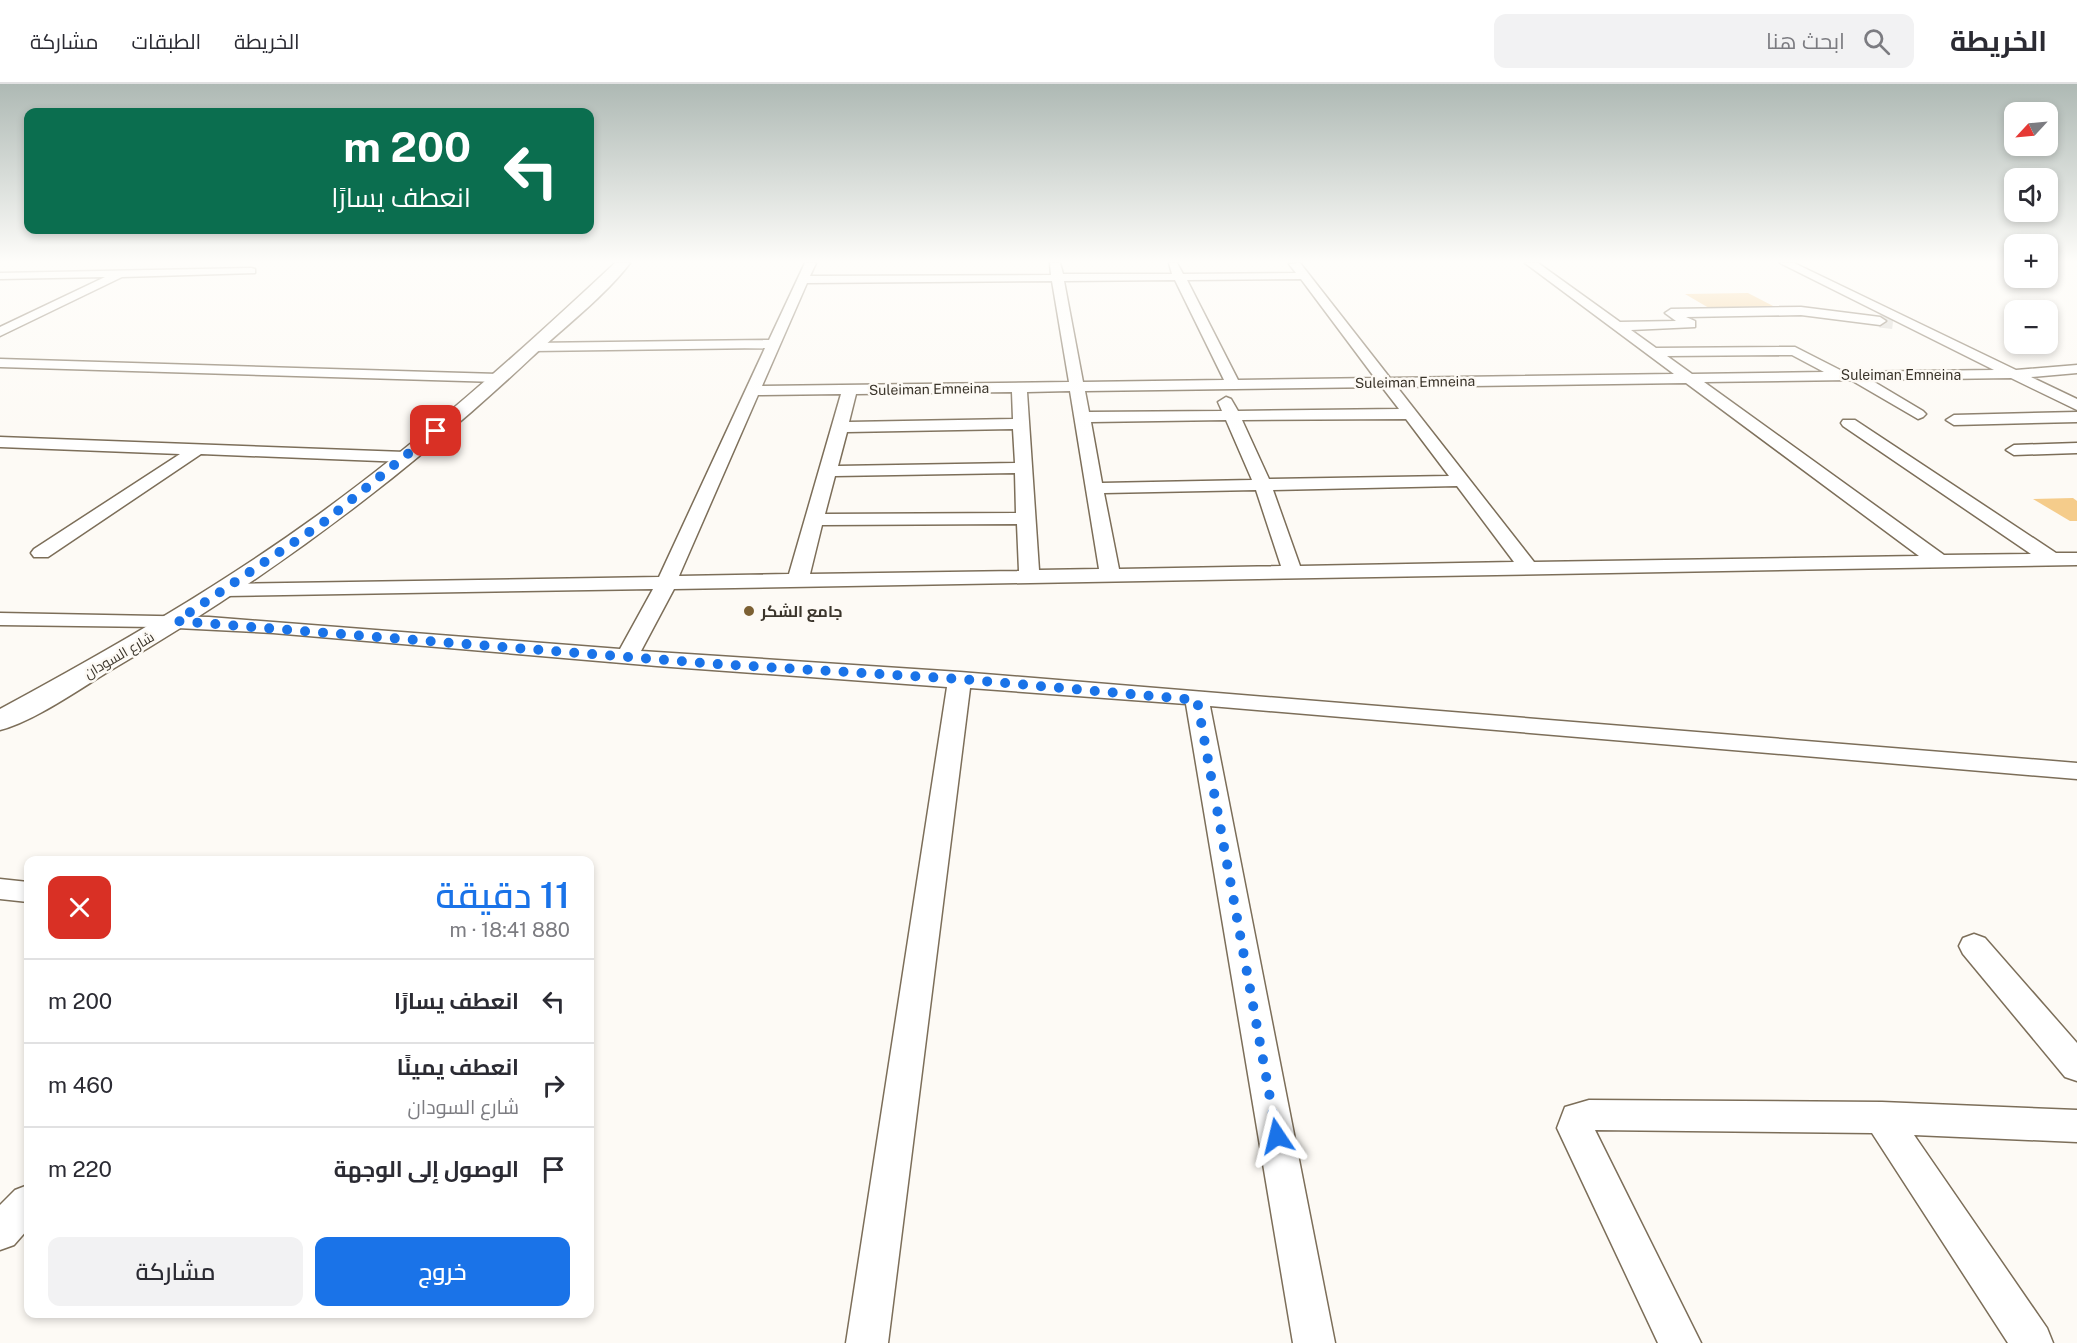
<!DOCTYPE html>
<html lang="ar">
<meta charset="utf-8">
<style>
:root{--surface:#fff;--page:#f2f2f3;--text:#2b2b33;--muted:#7c7c81;--line:#e1e1e2;--accent:#1a73e8}
body{margin:0;font-family:"Public Sans",Cairo,sans-serif;background:var(--page);color:var(--text);direction:rtl;height:100vh;display:flex;flex-direction:column;font-size:22px;white-space:nowrap}
*{box-sizing:border-box;margin:0}
p{font-size:20px;color:var(--muted)}
.icon{flex:none;width:33px;height:33px;fill:none;stroke:currentColor;stroke-width:2;stroke-linecap:round;stroke-linejoin:round}
.map{position:relative;flex:1;overflow:hidden;direction:ltr}
.sheet{position:absolute;left:24px;top:772px;width:570px;height:462px;display:flex;flex-direction:column;background:var(--surface);border-radius:12px;box-shadow:0 3px 9px #0003;direction:rtl}
.sheet>*{flex:none}
.top-card{position:absolute;left:24px;top:24px;width:570px;height:126px;border-radius:12px;box-shadow:0 3px 9px #0003;direction:rtl;background:#0b6e4f;color:#fff;overflow:hidden}
.needle{width:39px;rotate:244deg}
.fabs{position:absolute;left:2004px;top:18px;display:grid;gap:12px}
.fabs a{display:grid;place-items:center;width:54px;height:54px;border-radius:12px;background:var(--surface);box-shadow:0 3px 9px #0003;font-size:30px}
.pin{position:absolute;display:grid;place-items:center;width:51px;height:51px;color:#fff;margin:-26px;border-radius:12px;box-shadow:0 3px 9px #0006}
.me{position:absolute;width:66px;margin:-33px;rotate:350deg;stroke-linejoin:round;filter:drop-shadow(0 0 4px #0008)}
.turn{display:flex;align-items:center;gap:21px;height:126px;padding:0 24px;font-size:27px}
.turn .icon{width:78px;height:78px;stroke-width:2.5}
.turn b{display:block;font-size:42px;line-height:51px}
.round{display:grid;place-items:center;flex:none;width:63px;height:63px;border-radius:12px;background:var(--page)}
.headline{display:flex;align-items:center;justify-content:space-between;height:102px;padding:0 24px}
h1{font-size:36px;font-weight:600;line-height:45px;color:var(--accent)}
.action{display:flex;gap:12px;margin-top:auto;padding:12px 24px}
.action a{flex:1;height:69px;border-radius:12px;background:var(--accent);color:#fff;font-size:24px;font-weight:600;line-height:69px;text-align:center}
.action a+a{background:var(--page);color:var(--text)}
ul{padding:0;list-style:none}
li{display:flex;align-items:center;gap:18px;height:84px;padding:0 24px;border-top:2px solid var(--line)}
li div{flex:1}
li b{display:block;font-size:22px}
li em{font-style:normal}
header{display:flex;align-items:center;gap:36px;box-sizing:border-box;height:84px;padding:0 30px;background:var(--surface);border-bottom:2px solid var(--line)}
header strong{font-size:28px}
nav{display:flex;gap:33px;margin-inline-start:auto;font-size:21px}
.search{width:420px;height:54px;background:var(--page);display:flex;align-items:center;gap:15px;box-sizing:border-box;padding:0 21px;border-radius:12px;color:var(--muted);font-size:22px}
.map>svg:first-child{display:block}
.green{fill:#f5cc8b}
.lines{fill:none;stroke-linecap:round;stroke-linejoin:round}
.minor-tunnel{stroke:#d6d3cd;stroke-width:13;stroke-dasharray:13 6;stroke-linecap:butt}
.minor-casing{stroke:#7c6e59;stroke-width:3}
.major-casing{stroke:#7c6e59;stroke-width:3}
.minor{fill:#fff;fill-rule:evenodd}
.major{fill:#fff;fill-rule:evenodd}
.route{stroke:#1a73e8;stroke-width:10;stroke-dasharray:0 18}
.poi-dot{fill:#7c6033;stroke:#fdfaf5;stroke-width:2}
.labels{text-anchor:middle;dominant-baseline:central;stroke-width:5;stroke-linejoin:round;paint-order:stroke}
.far-street-label{font-size:14px;fill:#3b352b;stroke:#fdfaf5}
.poi-label{font-size:16px;font-weight:bold;fill:#3b352b;stroke:#fdfaf5;text-anchor:start}
</style>
<header>
<strong>الخريطة</strong>
<div class="search"><svg class="icon" aria-label="search" viewBox="0 0 24 24"><circle cx="10" cy="10" r="6"/><path d="M15 15l6 6"/></svg>ابحث هنا</div>
<nav><a>الخريطة</a><a>الطبقات</a><a>مشاركة</a></nav>
</header>
<div class="map">
<svg width="2077" height="1259" viewBox="0 0 2077 1259">
<rect width="100%" height="100%" fill="#fdfaf5"/>
<g class="green">
<path d="M1748,209L1777,224H1709L1685,210Z"/>
<path d="M2073,414L2077,417V437H2070L2033,415Z"/>
</g>
<g class="lines">
<path class="minor-tunnel" d="M1880,237L1897,239"/>
<g class="minor-casing">
<g id="minor">
<path d="M805,179H816L810,192L1051,191L1050,179H1060L1063,190H1172L1169,179H1177L1183,190L1296,189L1289,180L1300,179L1390,294L1674,290L1525,179H1538L1620,238L1676,237L1665,229L1671,225L1801,223L1880,233L1886,237L1880,241L1801,231L1686,233L1695,237V243L1631,246L1656,264L1795,263L1844,288L1994,286L1780,179H1794L2016,286L2077,281V289L2031,293L2077,315V326L2011,294L1871,296L1923,327L1926,330L1923,333L1918,335L1851,296L1704,298L1944,471L2031,470L1843,342L1841,339L1843,336H1855L2056,469H2077V481L674,505L641,567L960,588L2077,679V695L1210,622L1335,1259H1293L1186,620L970,604L888,1259H846L947,603L657,582L273,549L157,543L0,541V529L209,533L620,565L653,505L225,512L218,510L215,506L218,502L225,500L659,493L765,264L532,267L525,263L532,259L769,256ZM1301,195L1375,294L1238,296L1187,196ZM1175,196L1224,296L1083,298L1064,197ZM1052,197L1069,298L762,302L807,199ZM1792,271L1824,288L1692,290L1667,272ZM1686,299L1919,472L1534,478L1397,303ZM1382,303L1399,325L1238,327L1231,315L1226,313L1218,318L1222,327L1089,328L1085,307ZM1070,307L1099,485L1039,486L1027,308ZM1012,308L1013,335L849,338L856,310ZM841,310L789,490L679,492L758,311ZM1406,335L1449,392L1269,395L1242,336ZM1226,336L1252,396L1102,399L1091,338ZM1013,345L1015,379L838,382L847,348ZM1015,389L1016,429L825,430L835,392ZM1457,402L1514,478L1300,482L1273,406ZM1256,406L1281,482L1119,485L1104,409ZM1017,440L1019,487L810,490L822,441Z"/>
<path d="M251,184L255,185V189L122,193L0,252V243L105,193L0,195V189Z"/>
<path d="M0,275L498,290L505,294L498,298L0,283Z"/>
<path d="M2077,328V338L1954,341L1946,336L1954,331Z"/>
<path d="M0,353L405,368L413,373L405,378L201,370L48,473H34L31,469L34,465L180,370L0,363Z"/>
<path d="M2077,359V369L2014,371L2006,366L2014,361Z"/>
<path d="M0,795L28,798V818L0,815Z"/>
<path d="M1974,850L1985,854L2077,959V997L2065,993L1963,870L1959,862L1963,854Z"/>
<path d="M1589,1016L1882,1018L2077,1026V1058L1914,1051L2047,1244L2053,1259H2008L1872,1049L1595,1046L1701,1259H1658L1557,1044L1565,1023Z"/>
<path d="M28,1101V1145L14,1161L0,1166V1121L15,1106Z"/>
</g>
</g>
<g class="major-casing">
<path id="major" d="M615,179H630C607,210 561,246 532,273C403,394 264,497 111,586C81,604 33,638 0,646V625C109,566 217,504 318,431C423,355 520,268 615,179Z"/>
</g>
<use href="#minor" class="minor"/>
<use href="#major" class="major"/>
</g>
<linearGradient id="sky" x2="0" y2="1"><stop stop-color="#aeb9b4"/><stop offset="0.5" stop-color="#fefdfa"/><stop offset="1" stop-color="#fefdfa" stop-opacity="0"/></linearGradient>
<rect width="2077" height="355" fill="url(#sky)"/>
<g class="lines">
<path class="route" d="M436,347L324,438L177,537L716,580L960,595L1197,616L1277,1052"/>
</g>
<circle class="poi-dot" cx="749" cy="527" r="6"/>
<g class="labels">
<g class="far-street-label">
<text x="1901" y="291">Suleiman Emneina</text>
<text transform="translate(1415 298) rotate(-1)">Suleiman Emneina</text>
<text transform="translate(929 305) rotate(-1)">Suleiman Emneina</text>
<text transform="translate(119 571) rotate(-30)">شارع السودان</text>
</g>
<g class="poi-label">
<text x="761" y="527">جامع الشكر</text>
</g>
</g>
</svg>
<div class="fabs">
<a><svg class="needle" viewBox="-14 -14 28 28"><path d="M0-13l5 13h-10z" fill="#e53935"/><path d="M0 13l5-13h-10z" fill="#7c7c81"/></svg></a>
<a><svg class="icon" aria-label="sound" viewBox="0 0 24 24"><path d="M4 9h4l5-4v14l-5-4H4zM17 9q2 3 0 6"/></svg></a>
<a>+</a>
<a>−</a>
</div>
<div class="pin" style="left:436px;top:347px;background:#d93025"><svg class="icon" aria-label="arrive" viewBox="0 0 24 24"><path d="M6 21V4h12l-3 4 3 4H6"/></svg></div>
<svg class="me" style="left:1277px;top:1052px" viewBox="-20 -20 40 40"><path d="M0-17L14 15 0 8-14 15z" fill="#1a73e8" stroke="#fff" stroke-width="4"/></svg>
<div class="top-card">
<div class="turn"><svg class="icon" aria-label="left" viewBox="0 0 24 24"><path d="M17 20v-9H6M10 6l-5 5 5 5"/></svg><div><b>200 m</b>انعطف يسارًا</div></div>
</div>
<section class="sheet">
<div class="headline"><div><h1>11 دقيقة</h1><p>880 m · 18:41</p></div><a class="round" style="background:#d93025;color:#fff"><svg class="icon" aria-label="close" viewBox="0 0 24 24"><path d="M6 6l12 12M18 6L6 18"/></svg></a></div>
<ul>
<li><svg class="icon" aria-label="left" viewBox="0 0 24 24"><path d="M17 20v-9H6M10 6l-5 5 5 5"/></svg><div><b>انعطف يسارًا</b></div><em>200 m</em></li>
<li><svg class="icon" aria-label="right" viewBox="0 0 24 24"><path d="M7 20v-9h11M14 6l5 5-5 5"/></svg><div><b>انعطف يمينًا</b><p>شارع السودان</p></div><em>460 m</em></li>
<li><svg class="icon" aria-label="arrive" viewBox="0 0 24 24"><path d="M6 21V4h12l-3 4 3 4H6"/></svg><div><b>الوصول إلى الوجهة</b></div><em>220 m</em></li>
</ul>
<div class="action"><a>خروج</a><a>مشاركة</a></div>
</section>
</div>
